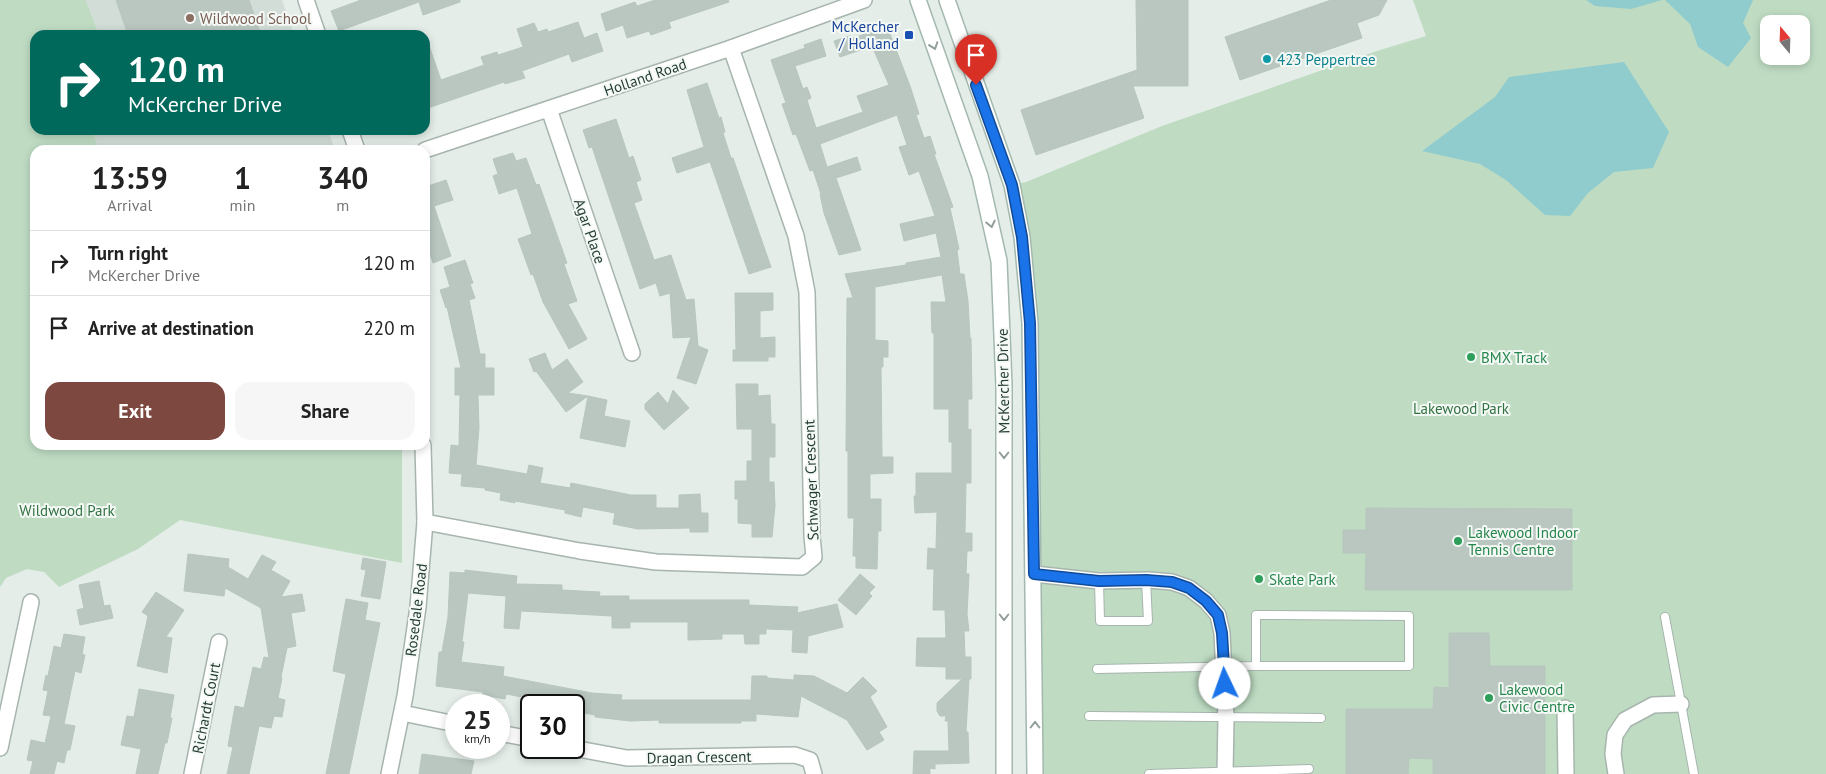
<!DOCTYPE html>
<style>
:root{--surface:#fff;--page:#f6f6f6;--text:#222;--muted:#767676;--line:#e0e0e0;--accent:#7c4840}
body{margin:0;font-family:"PT Sans",sans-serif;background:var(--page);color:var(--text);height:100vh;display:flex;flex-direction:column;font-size:19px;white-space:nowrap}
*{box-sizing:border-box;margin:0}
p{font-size:16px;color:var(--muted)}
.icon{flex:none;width:28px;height:28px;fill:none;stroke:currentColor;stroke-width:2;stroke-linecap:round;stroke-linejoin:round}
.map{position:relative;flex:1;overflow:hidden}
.panel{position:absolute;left:30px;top:145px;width:400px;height:305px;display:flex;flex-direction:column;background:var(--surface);border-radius:15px;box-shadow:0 2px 8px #0003}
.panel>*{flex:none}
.guide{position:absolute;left:30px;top:30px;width:400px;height:105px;border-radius:15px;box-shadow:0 2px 8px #0003;background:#00695c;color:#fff;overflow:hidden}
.needle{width:32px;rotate:341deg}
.controls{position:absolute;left:1760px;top:15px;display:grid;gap:10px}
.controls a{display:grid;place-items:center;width:50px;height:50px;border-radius:10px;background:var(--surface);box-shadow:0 2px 8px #0003;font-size:25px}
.speed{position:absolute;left:445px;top:694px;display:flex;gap:10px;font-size:25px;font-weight:700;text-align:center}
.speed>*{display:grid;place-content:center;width:65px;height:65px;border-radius:50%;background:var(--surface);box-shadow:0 2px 8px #0003;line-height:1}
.speed small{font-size:12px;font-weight:400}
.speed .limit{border:2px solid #111;border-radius:8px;background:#fff;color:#111}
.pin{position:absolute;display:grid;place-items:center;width:42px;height:42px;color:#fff;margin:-51px -21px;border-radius:50% 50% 50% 0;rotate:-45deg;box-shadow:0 0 5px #0007}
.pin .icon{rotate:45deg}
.me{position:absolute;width:55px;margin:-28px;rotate:357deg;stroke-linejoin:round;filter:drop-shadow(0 0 4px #0008)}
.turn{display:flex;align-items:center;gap:18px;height:105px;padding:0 15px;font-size:22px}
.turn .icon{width:65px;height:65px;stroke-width:2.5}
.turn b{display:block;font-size:35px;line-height:42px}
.eta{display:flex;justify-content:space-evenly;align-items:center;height:85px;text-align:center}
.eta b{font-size:30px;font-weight:700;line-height:35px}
.button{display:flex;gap:10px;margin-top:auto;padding:10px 15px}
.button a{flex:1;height:58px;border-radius:15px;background:var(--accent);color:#fff;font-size:20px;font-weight:700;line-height:58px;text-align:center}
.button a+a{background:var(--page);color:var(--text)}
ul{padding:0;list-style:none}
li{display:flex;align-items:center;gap:15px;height:65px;padding:0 15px;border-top:1px solid var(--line)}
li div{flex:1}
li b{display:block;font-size:19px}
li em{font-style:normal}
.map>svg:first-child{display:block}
.built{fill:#d2ddd7}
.green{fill:#bfdcc3;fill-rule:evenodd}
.water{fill:#90ccce}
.building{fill:#bac7c1;stroke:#b7c6be}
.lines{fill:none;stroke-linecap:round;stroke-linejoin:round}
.lane-casing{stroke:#a7b5ae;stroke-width:10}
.street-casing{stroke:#a7b5ae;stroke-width:18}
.secondary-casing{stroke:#a3b8ae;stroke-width:18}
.lane{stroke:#fff;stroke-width:8}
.street{stroke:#fff;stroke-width:15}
.secondary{stroke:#fff;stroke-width:15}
.oneway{stroke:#929e9a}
.route-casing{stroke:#114b97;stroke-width:12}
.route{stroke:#1a73e8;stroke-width:9}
.education-dot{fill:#8d6e63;stroke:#f5f9f6;stroke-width:2}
.transit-dot{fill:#1a4fb4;stroke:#f5f9f6;stroke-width:2}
.culture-dot{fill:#0f9aa8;stroke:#f5f9f6;stroke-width:2}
.leisure-dot{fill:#2e9e5b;stroke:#f5f9f6;stroke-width:2}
.labels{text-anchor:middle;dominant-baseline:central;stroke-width:4;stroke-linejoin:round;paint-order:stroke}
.education-label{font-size:15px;fill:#785e54;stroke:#f5f9f6;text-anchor:start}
.transit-label{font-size:15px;fill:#164399;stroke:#f5f9f6;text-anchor:end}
.culture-label{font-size:15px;fill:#0d838f;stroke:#f5f9f6;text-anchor:start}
.street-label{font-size:15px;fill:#253e34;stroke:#f5f9f6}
.leisure-label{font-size:15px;fill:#27864d;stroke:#f5f9f6;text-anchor:start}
.park-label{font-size:15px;fill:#317242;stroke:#f5f9f6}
</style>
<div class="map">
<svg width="1826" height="774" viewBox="0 0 1826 774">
<rect width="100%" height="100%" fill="#e4ede8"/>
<g class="built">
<path d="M86,0H282L294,35H99Z"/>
<path d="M99,130H328L335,150H99L92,132Z"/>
</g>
<g class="green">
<path d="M0,0H86L99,35H35V130H99L93,133L99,150H35V445H402V563L180,520L138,549L59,587L44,572L27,569L6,578L0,587Z"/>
<path d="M1413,0H1826V774H1034L1030,323L1012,185L1026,182L1162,126L1377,51L1426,36ZM1769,24H1801V56H1769Z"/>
</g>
<g class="water">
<path d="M1586,0H1662L1631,9L1595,6Z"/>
<path d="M1665,0H1753L1743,23L1751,38L1728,67L1698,47L1690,24Z"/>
<path d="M1624,62L1669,132L1653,168L1614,172L1588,193L1570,216L1545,215L1506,180L1480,164L1422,151L1495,97L1509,77Z"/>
</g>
<g class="building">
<path d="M116,0H249L261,35H128Z"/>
<path d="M361,0H460V2L423,15L419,2L339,31L331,11Z"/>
<path d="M655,0H728L729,2L669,22L671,28L651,35L649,31L627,38L623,25L606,31L601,14L635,2L637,6Z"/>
<path d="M1136,0H1188V86H1133L1144,118L1036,155L1021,110L1137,70Z"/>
<path d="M1331,0H1387L1379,15L1357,23L1362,38L1240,80L1225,37Z"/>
<path d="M578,22L584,38L597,33L603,51L572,62L569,54L522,71L525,78L505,84L504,82L425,109V40H427L441,80L484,65L481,57L497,52L498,55L523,47L517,29L534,23L538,32L547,29L548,32Z"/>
<path d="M887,26L910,86L919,114L916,115L924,138L930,136L936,154H934L953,207L950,208L959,249L957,250L960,274H964L968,301L970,338H971L972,399H968V430L971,429V483H966L965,533H972V551H967L966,574H969L967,614L969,631H964L965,657H971V679H969L966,732H968L969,763L935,764V769L930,768V774H913L914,751H949L948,721H945L946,716H940L937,711V703L962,679H946V667L916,666L917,638H946L945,610H933L934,569H927L928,548L936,549L937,512L915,513L914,496H916V473H952V442H949V409H934V333H932L931,302H946L942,275L875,287V340L888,341V357H883V367H881L882,457H893V473L870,474V499H881V531H878L877,569L856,568V556H853L854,518H848V451H846L847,298H853L845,274L906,265V263L941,257L936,233L904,241L900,224L935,216L919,171L909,175L899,147L907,145L897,115L820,144L827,167L857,157L861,170L836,178L861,250L839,255L824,213L820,194H821L813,170L810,171L796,134L793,135L782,104L786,103L771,60L805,48L804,45L821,39L826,56L795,66L803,89L807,87L811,98L807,100L816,128L863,112L857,96L889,85L872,46L840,57L834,41L850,36L851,39Z"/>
<path d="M707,83L719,118L721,117L725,132L723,133L731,158H733L771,267L749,274L710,162L677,173L672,158L704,147L687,90Z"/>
<path d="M616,119L629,158L633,156L641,180L636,182L642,200L634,203L654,260L671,255L686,300L694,299L698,346L708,350L696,384L677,378L691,337L673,338L670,293L660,296L656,283L640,289L592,147L589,148L583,130Z"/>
<path d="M513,153L516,161L526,158L536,185L539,184L567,263L564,264L577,301L568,304L587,339L569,349L543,302L533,274L531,275L518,239L532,234L517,188L499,194L493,176L498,174L493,159Z"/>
<path d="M446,180L453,200L434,206L451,256L433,263L425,239V185L428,186Z"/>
<path d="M465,260L473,283L470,284L475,298L469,300L480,354H485V368H494V395H478L479,428L476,465L527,474L529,465L543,468L540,483L570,488L571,483L631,495H656V508H679V495L700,494L701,513H708V532H690V528L638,529L613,524L615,513L583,507L581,517L565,513V510L515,501V503L500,500L501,493L485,490V488L461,486L462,474L449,473L451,445L459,446L460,395H455V368H461L447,307L446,308L440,290L450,287L444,267Z"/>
<path d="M735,293H773V310L760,311V338L775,337V357H768V361H733V350H736Z"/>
<path d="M545,353L552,370L567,359L583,382L568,393L588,396L566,412L536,371L534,372L529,359Z"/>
<path d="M736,384H758V396L770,395L771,424H775V457H769V482H774L775,506L772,537H752V524L738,523V499H735V481H747V461H752V429H737Z"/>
<path d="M673,390L689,408L664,430L645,409V404L658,392L668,404Z"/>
<path d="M588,396L607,400L604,416L630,421L625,447L580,438Z"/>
<path d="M1366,508L1572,509V590H1365L1366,553H1343V530H1366Z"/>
<path d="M188,554L229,559L228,567L248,579L262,555L276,562L271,570L290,581L281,597L302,594L305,611L291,613L296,646L287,648L281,677L282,678L278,698L285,700L282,717L274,716L271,728L259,726L249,774H227L233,747L228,746L235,706L244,708L253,667L261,669L264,657L269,658L261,608L225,588L224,596L184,591Z"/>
<path d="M363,558L386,562L380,599L361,596L366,570L361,569Z"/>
<path d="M465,570L517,576L516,584L562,585V590L600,592L599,596H629V600H749V605L798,607L797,613L837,604L843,627L808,636L807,653L792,652L793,630L766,629V634H759V644H745L744,634H722V639L688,640V622H630V628H612V616L521,611L519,629L504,628L506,596L468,593L462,642H464L461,662L504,667L503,676L592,693L622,695L621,700H751L752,676H767V678L794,680V675L814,676L847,693L863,677L877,691L870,697L887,727L879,732L884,740L867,750L847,720L801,696L798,717L756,714V721H741V723H659V720L630,721L595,717V715L574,711V705H556L543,703V705H532L533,699L506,694L505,699L483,695V692L436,686L439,652H442L448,617L450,572L465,573Z"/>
<path d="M860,574L875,587L869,593L872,596L856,615L838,600Z"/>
<path d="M99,581L104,606L110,605L113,618L80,625L77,610L84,608L79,585Z"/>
<path d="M156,592L184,610L166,637L172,638L167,673L137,666L148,616L142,612Z"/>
<path d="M346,599L368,603L365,620L380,623L349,774H326L346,674L333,671Z"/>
<path d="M1449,633H1489L1490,666H1545V774H1433V759L1409,758L1408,774H1346V709H1433L1434,687L1449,688Z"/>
<path d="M64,634L85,637L82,654L85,655L81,673L75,671L64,724L75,726L70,750H67L64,763L57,761L54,774H30L33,761L27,760L31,740L45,743L51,716L43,715L48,691L43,690L46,675L48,676L54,646L61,648Z"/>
<path d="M139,689L174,695L170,718H172L167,743H165L158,774H136L141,749L121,745L127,716L134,717Z"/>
<path d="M422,754L474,761L471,774H419Z"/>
</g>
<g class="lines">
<g class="lane-casing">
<g id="lane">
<path d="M1099,581L1100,621H1148L1146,580"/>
<path d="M1665,617L1694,774"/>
<path d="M1097,669L1256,666H1409V616L1256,615V666"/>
<path d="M1089,716L1321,718"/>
<path d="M1149,774L1309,769"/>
</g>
</g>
<g class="street-casing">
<g id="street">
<path d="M306,0L318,35"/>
<path d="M549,109L632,353"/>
<path d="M350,130L357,150"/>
<path d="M425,150L731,48L864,0"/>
<path d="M425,522L580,551L656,562L802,567L814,557L812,536L807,292L796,236L731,48"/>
<path d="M1034,574L1099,581L1149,580L1172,582L1189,588L1206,601L1218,615L1222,633L1226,718L1225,774"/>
<path d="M1565,708L1566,774"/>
<path d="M402,713L456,724"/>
<path d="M499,733L531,739"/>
<path d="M0,748L31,602"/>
<path d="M573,748L627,758L795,755L810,760L814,774"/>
<path d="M192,774L219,642"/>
<path d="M389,774L405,696L418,607L425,522L423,445"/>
<path d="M1616,774L1613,754L1615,735L1625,720L1653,705L1681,704"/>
</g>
</g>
<g class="secondary-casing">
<g id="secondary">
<path d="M918,0L980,176L999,261L1004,386V774"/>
<path d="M947,0L1012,185L1022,237L1030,323L1035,774"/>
</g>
</g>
<use href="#lane" class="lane"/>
<use href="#street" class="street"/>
<use href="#secondary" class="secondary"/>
</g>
<defs><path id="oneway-chevron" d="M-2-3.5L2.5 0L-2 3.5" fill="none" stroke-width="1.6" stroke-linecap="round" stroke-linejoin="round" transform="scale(1.25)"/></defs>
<g class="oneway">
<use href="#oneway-chevron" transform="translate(934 46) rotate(71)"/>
<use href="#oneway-chevron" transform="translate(991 224) rotate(77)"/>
<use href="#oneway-chevron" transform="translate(1004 455) rotate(90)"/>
<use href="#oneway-chevron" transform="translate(1004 617) rotate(90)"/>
<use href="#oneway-chevron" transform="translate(1035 725) rotate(-90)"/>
</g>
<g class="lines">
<g class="route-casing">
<path id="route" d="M976,85L1012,185L1022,237L1030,323L1034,574L1099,581L1146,580L1172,582L1189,588L1206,601L1218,615L1222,633L1225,684"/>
</g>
<use href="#route" class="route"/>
</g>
<circle class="education-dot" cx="190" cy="18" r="5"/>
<rect class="transit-dot" x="904" y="30" width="10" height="10" rx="2.5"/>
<circle class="culture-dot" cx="1267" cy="59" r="5"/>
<g class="leisure-dot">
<circle cx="1471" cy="357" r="5"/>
<circle cx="1458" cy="541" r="5"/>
<circle cx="1259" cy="579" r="5"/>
<circle cx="1489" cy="698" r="5"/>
</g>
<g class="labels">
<g class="education-label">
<text x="200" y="18">Wildwood School</text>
</g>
<g class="transit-label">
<text x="899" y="26">McKercher<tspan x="899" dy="17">/ Holland</tspan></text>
</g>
<g class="culture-label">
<text x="1277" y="59">423 Peppertree</text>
</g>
<g class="street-label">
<text transform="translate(645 77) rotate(-19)">Holland Road</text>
<text transform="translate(590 231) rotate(71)">Agar Place</text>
<text transform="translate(1003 381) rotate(-91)">McKercher Drive</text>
<text transform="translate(811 480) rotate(-92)">Schwager Crescent</text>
<text transform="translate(416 610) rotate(-83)">Rosedale Road</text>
<text transform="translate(206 708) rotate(-79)">Richardt Court</text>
<text transform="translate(699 757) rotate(-1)">Dragan Crescent</text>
</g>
<g class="leisure-label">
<text x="1481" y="357">BMX Track</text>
<text x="1468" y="532">Lakewood Indoor<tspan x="1468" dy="17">Tennis Centre</tspan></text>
<text x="1269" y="579">Skate Park</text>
<text x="1499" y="689">Lakewood<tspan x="1499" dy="17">Civic Centre</tspan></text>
</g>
<g class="park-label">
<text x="1461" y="408">Lakewood Park</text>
<text x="67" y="510">Wildwood Park</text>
</g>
</g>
</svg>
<div class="controls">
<a><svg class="needle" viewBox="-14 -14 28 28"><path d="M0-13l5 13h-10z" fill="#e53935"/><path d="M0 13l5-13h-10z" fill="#767676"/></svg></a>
</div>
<div class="speed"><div>25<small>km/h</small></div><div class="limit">30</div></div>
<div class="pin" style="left:976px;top:85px;background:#d93025"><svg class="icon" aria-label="arrive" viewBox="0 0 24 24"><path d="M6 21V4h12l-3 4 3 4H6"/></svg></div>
<svg class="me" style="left:1225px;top:684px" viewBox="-20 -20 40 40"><circle r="19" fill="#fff"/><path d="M0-13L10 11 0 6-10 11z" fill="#1a73e8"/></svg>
<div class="guide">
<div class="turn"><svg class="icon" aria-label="right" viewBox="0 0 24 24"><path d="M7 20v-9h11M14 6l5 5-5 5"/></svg><div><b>120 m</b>McKercher Drive</div></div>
</div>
<section class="panel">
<div class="eta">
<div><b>13:59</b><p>Arrival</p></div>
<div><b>1</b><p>min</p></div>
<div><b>340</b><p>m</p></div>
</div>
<ul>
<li><svg class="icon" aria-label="right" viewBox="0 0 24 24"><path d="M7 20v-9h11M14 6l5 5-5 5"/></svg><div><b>Turn right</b><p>McKercher Drive</p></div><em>120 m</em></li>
<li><svg class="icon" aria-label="arrive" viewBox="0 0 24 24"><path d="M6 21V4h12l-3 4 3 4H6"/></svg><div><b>Arrive at destination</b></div><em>220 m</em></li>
</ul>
<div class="button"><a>Exit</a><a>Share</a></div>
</section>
</div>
